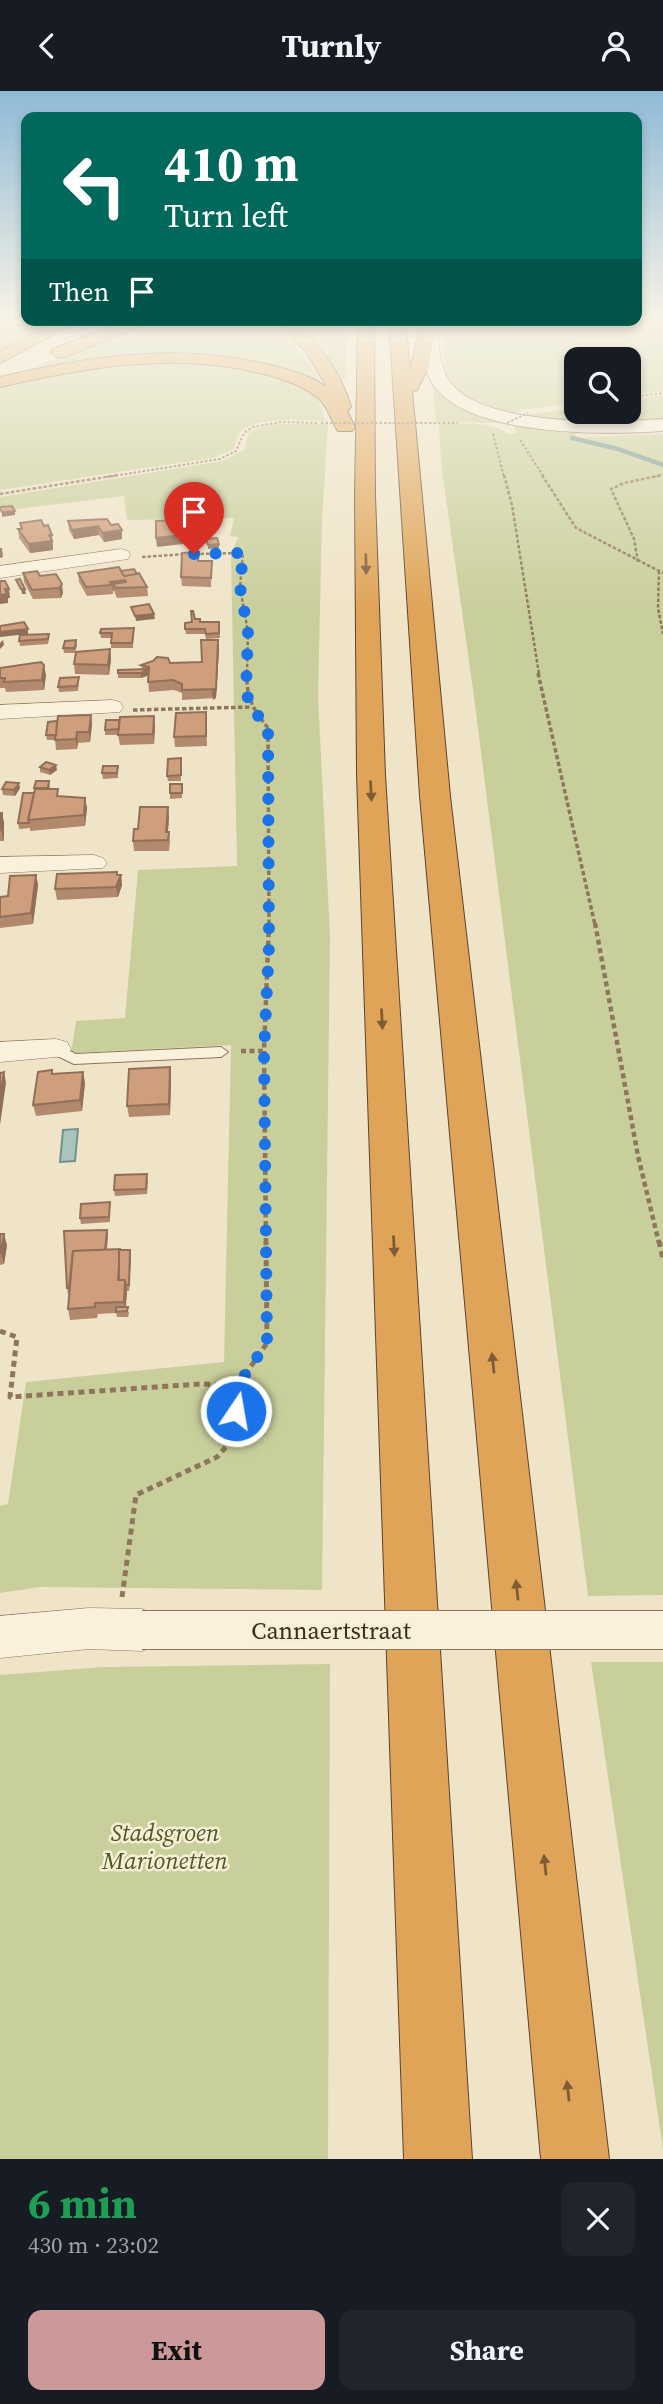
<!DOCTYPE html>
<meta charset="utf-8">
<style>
:root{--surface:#171b24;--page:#20242c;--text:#f1f3f6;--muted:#9ea1a6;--accent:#cc999b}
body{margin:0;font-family:"Source Serif 4",serif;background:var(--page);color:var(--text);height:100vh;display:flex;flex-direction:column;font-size:26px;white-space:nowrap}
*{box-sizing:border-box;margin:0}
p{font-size:23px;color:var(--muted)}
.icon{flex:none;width:38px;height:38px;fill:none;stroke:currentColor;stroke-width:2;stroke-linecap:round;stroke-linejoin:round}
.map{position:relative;height:2068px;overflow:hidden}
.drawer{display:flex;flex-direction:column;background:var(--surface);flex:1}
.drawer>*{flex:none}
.guide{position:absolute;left:21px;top:21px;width:621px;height:214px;border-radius:14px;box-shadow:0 4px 10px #0003;background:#00695c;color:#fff;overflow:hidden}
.tools{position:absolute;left:564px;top:256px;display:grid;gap:14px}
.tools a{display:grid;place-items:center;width:77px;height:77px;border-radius:14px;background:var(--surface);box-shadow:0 4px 10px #0003;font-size:35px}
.pin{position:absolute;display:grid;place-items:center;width:60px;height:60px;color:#fff;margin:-72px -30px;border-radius:50% 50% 50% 0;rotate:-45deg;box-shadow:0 0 7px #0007}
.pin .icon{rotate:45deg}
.me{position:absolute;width:77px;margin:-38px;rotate:12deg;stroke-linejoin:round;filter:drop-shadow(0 0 5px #0008)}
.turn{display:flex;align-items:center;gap:24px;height:147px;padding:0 28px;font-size:32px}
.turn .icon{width:91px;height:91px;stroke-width:2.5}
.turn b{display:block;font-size:49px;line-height:60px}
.then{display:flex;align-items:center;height:66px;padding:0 28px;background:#0003;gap:14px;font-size:26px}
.round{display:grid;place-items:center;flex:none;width:74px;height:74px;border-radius:14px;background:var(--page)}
.head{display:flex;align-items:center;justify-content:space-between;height:119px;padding:0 28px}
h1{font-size:42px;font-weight:700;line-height:52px;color:#1e9e55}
.button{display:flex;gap:14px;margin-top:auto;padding:14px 28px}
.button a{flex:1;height:80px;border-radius:14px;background:var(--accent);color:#111;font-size:28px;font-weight:700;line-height:80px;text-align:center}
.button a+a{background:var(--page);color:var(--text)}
header{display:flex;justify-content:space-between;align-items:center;height:91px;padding:0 28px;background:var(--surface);font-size:32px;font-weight:700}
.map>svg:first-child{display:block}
.green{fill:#c9cf9b}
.water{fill:#a9c4bc;stroke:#6f938a;stroke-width:2}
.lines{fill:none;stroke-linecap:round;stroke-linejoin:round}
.stream{stroke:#6f938a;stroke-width:4.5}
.service-casing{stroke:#8d765c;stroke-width:2}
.minor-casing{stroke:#8d765c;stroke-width:1}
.tertiary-casing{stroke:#8d765c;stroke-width:2}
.motorway-casing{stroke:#5b4430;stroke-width:2}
.path-far4{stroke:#8d765c;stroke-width:2;stroke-dasharray:2.5 2;stroke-linecap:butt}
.path-far3{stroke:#8d765c;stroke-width:2.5;stroke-dasharray:3.5 2;stroke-linecap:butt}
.path-far2{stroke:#8d765c;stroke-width:3.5;stroke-dasharray:4.5 2.5;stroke-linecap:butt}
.path-far1{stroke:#8d765c;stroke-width:4.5;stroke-dasharray:5 3.5;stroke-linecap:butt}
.path{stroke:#8d765c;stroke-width:5;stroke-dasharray:6 4.5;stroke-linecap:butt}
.service{fill:#faf1dc;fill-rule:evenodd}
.minor{fill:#faf1dc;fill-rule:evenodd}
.tertiary{fill:#faf1dc;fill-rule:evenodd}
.motorway{fill:#e0a458;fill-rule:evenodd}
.minor-bridge-casing{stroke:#8d765c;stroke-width:40;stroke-linecap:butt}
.path-bridge{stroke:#8d765c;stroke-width:2;stroke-dasharray:2.5 2;stroke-linecap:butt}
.minor-bridge{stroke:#faf1dc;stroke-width:38}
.wall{fill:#b2896c}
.shaded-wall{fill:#916f58}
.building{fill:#cf9f7d;stroke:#916f58;stroke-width:2}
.oneway{fill:#7e5d36}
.route{stroke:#1a73e8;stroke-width:12;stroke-dasharray:0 21.6}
.labels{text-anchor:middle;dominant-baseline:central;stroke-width:5;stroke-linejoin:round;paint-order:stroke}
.near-street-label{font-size:24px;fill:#3d2e20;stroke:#f7eed8}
.near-park-label{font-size:24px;font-style:italic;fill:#4d5a26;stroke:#f7eed8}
</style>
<header><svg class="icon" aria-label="back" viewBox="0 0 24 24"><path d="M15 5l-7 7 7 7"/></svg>Turnly<svg class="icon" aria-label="person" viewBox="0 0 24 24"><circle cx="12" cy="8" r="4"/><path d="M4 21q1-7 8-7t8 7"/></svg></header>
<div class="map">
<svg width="663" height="2068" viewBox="0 0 663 2068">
<rect width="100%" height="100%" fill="#f0e4c8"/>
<g class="green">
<path d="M0,230H59L0,259Z"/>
<path d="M154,230H273L295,253L323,295L215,266L26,279Z"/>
<path d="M294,230H327V235L335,234V230H346L347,288H342L316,250Z"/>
<path d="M445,230H663V300L628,305V268H576V312L521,319L515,322C498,318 459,307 450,291C441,275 445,247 445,230Z"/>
<path d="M167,269C207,273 292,274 318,309C323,315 323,323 325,330C305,330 253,325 239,342C236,347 236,353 234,358L212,367L0,399V295L62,280Z"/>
<path d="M432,289L507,328L497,332L436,331Z"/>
<path d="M663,304V330L579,338L575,345L584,348L585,346L663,343V1504L588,1505L473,598L441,372L439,333C461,333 491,329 508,343L518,342L512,333L524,324L576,317V320H628V309Z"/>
<path d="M278,333H328L322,429L318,606L330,844L322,1499L40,1496L0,1502V1415L8,1413L26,1291L224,1271L231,954L71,962L76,930L125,927L138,779L237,775L231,464L238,446L230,445L234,427L127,429L124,405L0,420V406L222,370L244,359L248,343L258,337Z"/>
<path d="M591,1571H663V2058Z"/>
<path d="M330,1573L328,2068H0V1584L103,1576Z"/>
</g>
<path class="water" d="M78,1038L75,1070L60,1071L63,1039Z"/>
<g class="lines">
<path class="stream" d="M572,347L618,358L663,374"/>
<g class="service-casing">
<path id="service" d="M56,953L76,963L221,956L228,961L221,966L74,973L51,962L49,958Z"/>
</g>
<g class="minor-casing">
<g id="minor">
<path d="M121,458L128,460L130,464L128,468L0,487V475Z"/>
<path d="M112,609L120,611L123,616L120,621L0,628V614Z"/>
<path d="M94,764L103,767L107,772L103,777L0,782V766Z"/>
<path d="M56,948L67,951L71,958L67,965L0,971V951Z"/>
<path d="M89,1517L142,1518L157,1524L164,1539L157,1554L142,1560L89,1558L0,1567V1525Z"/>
</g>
</g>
<g class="tertiary-casing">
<path id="tertiary" d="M428,230L436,235C439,252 439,273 448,288C477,336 613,332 663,328V340C606,344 467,346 433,293C422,276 423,254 420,235Z"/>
</g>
<g class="motorway-casing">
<g id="motorway">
<path d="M60,230H79L0,272V260Z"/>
<path d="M125,230H146L144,233L65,266L59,267L51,262L53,258Z"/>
<path d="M275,230H292C320,253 341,281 351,316L347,320L355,336L352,340H338C331,330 329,317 319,308C302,293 278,286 255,281C170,261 84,277 0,296V286C86,266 173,252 261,272C284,277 307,283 327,296L306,261Z"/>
<path d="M358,230H374L375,405L385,684L472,2068H404L357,684L355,405Z"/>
<path d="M389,230H405L410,279L421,230H437L428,277L417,299L412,300L450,705L609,2068H541L420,705Z"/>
</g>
</g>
<g class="path-far4">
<path d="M635,230L663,234"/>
<path d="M628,307L663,302"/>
<path d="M443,332H458"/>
<path d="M493,343L504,386"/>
<path d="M520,349L544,386"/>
<path d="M107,386L220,368L236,360L244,342L253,336L281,331L319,332"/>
<path d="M654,386L663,384"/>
</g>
<g class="path-far3">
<path d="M504,384L512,414L539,583"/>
<path d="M542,384L576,437L663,482"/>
<path d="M0,403L118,384"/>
<path d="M195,463L243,462L240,496L248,541L247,583"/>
<path d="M142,466L186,463"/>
<path d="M638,471L634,448L611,398L624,392L662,384"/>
<path d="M659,480L658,517L663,543"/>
</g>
<g class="path-far2">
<path d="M247,582C246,607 253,618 268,637L269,834"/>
<path d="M538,582L595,834"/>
<path d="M133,619L251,616"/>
</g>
<g class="path-far1">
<path d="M595,832L638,1065L659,1152"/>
<path d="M241,960H264"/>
<path d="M266,1152L264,960L269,832"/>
</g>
<g class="path">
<path d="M659,1150L663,1168"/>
<path d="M0,1240L17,1246L10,1306L200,1293L238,1294"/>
<path d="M122,1506L136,1404L217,1366L234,1347L238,1294L267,1252L266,1150"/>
</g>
<use href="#service" class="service"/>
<use href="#minor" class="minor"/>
<use href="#tertiary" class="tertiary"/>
<use href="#motorway" class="motorway"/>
<g class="minor-bridge-casing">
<path id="minor-bridge" d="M142,1539H663"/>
</g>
<g class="path-bridge">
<path d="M321,332H443"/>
<path d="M507,332L528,322"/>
</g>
<use href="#minor-bridge" class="minor-bridge"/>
</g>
<g class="wall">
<path d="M68,430L111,434L122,448L104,451L99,444L74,448L69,439Z"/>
<path d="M20,432L44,435L52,444L53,459L30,462L19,447L18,438H21Z"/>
<path d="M200,470H212L211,496L182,495L181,486Z"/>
<path d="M121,480L147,496L148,505L117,507L114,500H113V503L87,505L79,491L78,482Z"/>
<path d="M23,482L40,485L56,483L63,502L61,507L33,508L24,491Z"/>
<path d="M195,528L200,531H219L220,547L206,548L205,543H186L185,538Z"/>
<path d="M134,537L133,557H111V547H101L100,542Z"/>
<path d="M49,548L48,553L20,555L19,550Z"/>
<path d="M76,549L77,554L75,562H64L63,557Z"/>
<path d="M218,549L219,558L216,607L182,609V602L174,599L149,601L148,585L141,587H118V579L142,578L141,574L202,571Z"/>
<path d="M110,558L111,568L109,584L75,583L74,573Z"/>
<path d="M46,584L44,599L6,601L5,597H0V587Z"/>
<path d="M79,592L78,600L59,601L58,596Z"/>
<path d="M206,621L207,655L175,656L174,646Z"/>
<path d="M91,624L92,634L90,651L78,652L77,658L56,659L55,649H47L46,644Z"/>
<path d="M155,635L154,653L120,654L118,644H105V639Z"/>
<path d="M181,673V690H168L167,685Z"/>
<path d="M118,675V687L103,688L102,682Z"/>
<path d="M40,676L57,679L50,684L40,681Z"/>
<path d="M49,690L50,698L59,705L85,707L87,717L85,735L30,740V737L19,738L18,732L34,702V697Z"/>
<path d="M182,693V707L170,708V702Z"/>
<path d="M20,697L15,705L3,704L2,698Z"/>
<path d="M0,722H2L4,732V750H0Z"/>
<path d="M169,726L168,741H169L170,751L169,760H134L133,750L138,738Z"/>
<path d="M36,784L38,794L33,833L0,837V806L8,805Z"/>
<path d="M118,784H121L122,794L118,806L57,809L55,798Z"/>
<path d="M170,976L171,987L170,1024L129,1026L127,1015Z"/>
<path d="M52,979L53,983L83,981L85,992L82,1020L36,1025L33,1014Z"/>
<path d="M148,1089L147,1103L115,1105L114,1099Z"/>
<path d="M110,1111V1131L81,1133L80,1127Z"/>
<path d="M107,1139L108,1145L107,1158L130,1159L131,1164L129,1200H127L126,1216L129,1222L128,1226H117L116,1222L98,1223L97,1227L70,1229L68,1218L69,1203H68L67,1197Z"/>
<path d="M0,1143L7,1154L4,1173L0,1174Z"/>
</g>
<g class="shaded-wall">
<path d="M15,420V424L2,426V421Z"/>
<path d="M98,435L99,444L74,448L72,439Z"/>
<path d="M122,439V448L104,451L103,442Z"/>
<path d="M49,444H52L53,459L30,462L29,453Z"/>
<path d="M182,444L183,453L157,456L156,447Z"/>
<path d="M219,453V457L208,458V454Z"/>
<path d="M0,457H2L3,466L0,467Z"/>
<path d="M125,489V497L113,493L114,500H113L112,494L110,491Z"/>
<path d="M62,493L63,502L61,507L59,497Z"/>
<path d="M5,498H9L10,507H8V512L0,513V504Z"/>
<path d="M21,498H25L26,503H22Z"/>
<path d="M154,523L155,528L136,530L135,525Z"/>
<path d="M28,538V543L0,546V541Z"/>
<path d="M3,549L4,554L0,558V552Z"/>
<path d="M218,549L219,558L216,607L213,609L212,599Z"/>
<path d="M110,558L111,568L109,584L108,574Z"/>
<path d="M44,574L46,584L44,599L42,589Z"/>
<path d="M150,578V583L141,587V582Z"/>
<path d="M91,624L92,634L90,651L89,641Z"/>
<path d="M154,625L155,635L154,653L153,643Z"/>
<path d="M77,641L78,652L77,658L76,648Z"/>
<path d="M56,674L57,679L50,684L49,679Z"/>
<path d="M19,692L20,697L15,705L14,699Z"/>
<path d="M85,707L87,717L85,735L84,724Z"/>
<path d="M168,716L169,726L167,751L166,741Z"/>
<path d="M2,722L4,732V750L1,739Z"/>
<path d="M117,781L119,790L121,784L122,794L118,806L116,796Z"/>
<path d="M36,784L38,794L33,833L31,822Z"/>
<path d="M170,976L171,987L170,1024L169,1013Z"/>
<path d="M4,981L6,992L0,1034V1008Z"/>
<path d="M83,981L85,992L82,1020L80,1009Z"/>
<path d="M107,1139L108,1145L105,1170L104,1164Z"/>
<path d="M4,1143L7,1154L4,1173L1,1162Z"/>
<path d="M130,1159L131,1164L129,1200V1194Z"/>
<path d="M125,1189L127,1200L125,1222L124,1211Z"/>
</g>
<g class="building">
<path d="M12,415L15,420L2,421L0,418V416Z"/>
<path d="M107,428L111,434L118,433L122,439L103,442L98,435L72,439L68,430Z"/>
<path d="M41,429L44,435L48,434L52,444H49L52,450L29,453L18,438H22L20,432Z"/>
<path d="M176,429L182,444L156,447V430Z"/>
<path d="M217,447L219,453L208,454L206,448Z"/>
<path d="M199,461L198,470H212L211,487L181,486L182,462Z"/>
<path d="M119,476L124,485L139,482L147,496L116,497L113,493L126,491L125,489L110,491L112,494L86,496L78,482Z"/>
<path d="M134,478L137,483L124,485L121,480Z"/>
<path d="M37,480L40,485L56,483L62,493L59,497L32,499L23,482Z"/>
<path d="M20,488L25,498H21L16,489Z"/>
<path d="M0,490H5L9,498H5L7,503L0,504Z"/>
<path d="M149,513L154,523L135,525L131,516Z"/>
<path d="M191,520H193L195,528H200V531H219V542L206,543L205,538H185V532L192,531Z"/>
<path d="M24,531L28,538L0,541V535Z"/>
<path d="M134,537L132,552H111L112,542H100L101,538Z"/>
<path d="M49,543L48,548L19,550L20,544Z"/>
<path d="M76,549L75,557H63L65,550Z"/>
<path d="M201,549H218L216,598L182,599V593L173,589L148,591L149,576L141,574L153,570L157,566L168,567L170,572L202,571Z"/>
<path d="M110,558L108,574L74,573L76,561Z"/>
<path d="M41,571L44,574L42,589L4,591L5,587H0V577Z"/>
<path d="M150,578L141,582H118V579Z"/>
<path d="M79,586L77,595L58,596L60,587Z"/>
<path d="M206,621V645L174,646L176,622Z"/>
<path d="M91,624L89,641H77L76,648L55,649L58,625Z"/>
<path d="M154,625L153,643L118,644L120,626Z"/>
<path d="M106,629H119V638L105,639Z"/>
<path d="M57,630L56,644H46L48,631Z"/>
<path d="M181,667V684L167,685L168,668Z"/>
<path d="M46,671L56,674L49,679L40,676Z"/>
<path d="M103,675H118L117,682H102Z"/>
<path d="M36,690H49L48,697H34Z"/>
<path d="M6,691L19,692L14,699L2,698Z"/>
<rect x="170" y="693" width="12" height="9"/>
<path d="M35,698H58L57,705L85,707L84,724L28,729Z"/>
<path d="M23,702H34L28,729L29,732H18Z"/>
<path d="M140,716H168L166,741H169L168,749L133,750L134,738H138Z"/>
<path d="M0,722H2L1,739H0Z"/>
<path d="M117,781V784H121L116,796L55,798L57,783Z"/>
<path d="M36,784L31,822L0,826V806L8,805L10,785Z"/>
<path d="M170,976L169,1013L127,1015L129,978Z"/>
<path d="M52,979V983L83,981L80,1009L33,1014L38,981Z"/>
<path d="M4,981L0,1008V982Z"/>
<path d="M147,1083L146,1098L114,1099L115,1084Z"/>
<path d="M110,1111L109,1126L80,1127L81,1113Z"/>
<path d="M107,1139L105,1159L73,1160L69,1197H67L64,1140Z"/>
<path d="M0,1143H4L1,1162H0Z"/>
<path d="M120,1158L118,1189H125L124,1211L95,1212V1216L68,1218L73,1160Z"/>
<path d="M119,1159H130L129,1194H126L125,1189H119Z"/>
<path d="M116,1216H128L127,1220L116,1221Z"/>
</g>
<defs><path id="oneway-solid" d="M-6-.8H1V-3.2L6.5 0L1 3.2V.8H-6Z" transform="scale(1.75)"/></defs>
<g class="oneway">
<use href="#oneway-solid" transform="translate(366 473) rotate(89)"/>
<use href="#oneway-solid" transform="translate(371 700) rotate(87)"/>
<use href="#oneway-solid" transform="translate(382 928) rotate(87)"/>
<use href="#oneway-solid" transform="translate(394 1155) rotate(87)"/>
<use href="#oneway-solid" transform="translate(493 1272) rotate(-96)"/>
<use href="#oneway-solid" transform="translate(517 1499) rotate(-96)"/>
<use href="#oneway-solid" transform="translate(545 1774) rotate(-96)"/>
<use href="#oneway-solid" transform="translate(568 2000) rotate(-96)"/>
</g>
<linearGradient id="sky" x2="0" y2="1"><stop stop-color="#8fbad6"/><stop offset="0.44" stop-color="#f8f3e6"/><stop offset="1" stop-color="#f8f3e6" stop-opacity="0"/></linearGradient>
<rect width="663" height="519" fill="url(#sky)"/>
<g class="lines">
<path class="route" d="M194,463L243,462L240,496L248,541L246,601L251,616L268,637L269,855L264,960L267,1252L238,1294L236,1320"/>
</g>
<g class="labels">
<g class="near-street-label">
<text x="331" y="1539">Cannaertstraat</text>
</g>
<g class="near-park-label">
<text x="165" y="1741">Stadsgroen<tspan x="165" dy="28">Marionetten</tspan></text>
</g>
</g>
</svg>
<div class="tools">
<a><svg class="icon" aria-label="search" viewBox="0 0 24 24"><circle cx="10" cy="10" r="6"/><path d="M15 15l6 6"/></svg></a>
</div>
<div class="pin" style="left:194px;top:463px;background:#d93025"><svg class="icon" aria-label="arrive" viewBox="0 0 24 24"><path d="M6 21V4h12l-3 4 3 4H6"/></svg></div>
<svg class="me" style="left:236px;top:1320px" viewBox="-20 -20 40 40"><circle r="17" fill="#1a73e8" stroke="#fff" stroke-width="3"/><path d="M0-11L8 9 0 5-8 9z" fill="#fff"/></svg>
<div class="guide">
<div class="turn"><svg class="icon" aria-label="left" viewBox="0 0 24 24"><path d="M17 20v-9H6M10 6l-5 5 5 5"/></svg><div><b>410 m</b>Turn left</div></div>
<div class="then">Then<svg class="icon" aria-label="arrive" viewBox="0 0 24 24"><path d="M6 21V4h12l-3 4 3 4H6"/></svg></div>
</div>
</div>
<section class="drawer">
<div class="head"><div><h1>6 min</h1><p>430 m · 23:02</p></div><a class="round"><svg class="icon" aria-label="close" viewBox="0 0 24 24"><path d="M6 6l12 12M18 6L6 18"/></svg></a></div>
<div class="button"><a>Exit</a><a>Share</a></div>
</section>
